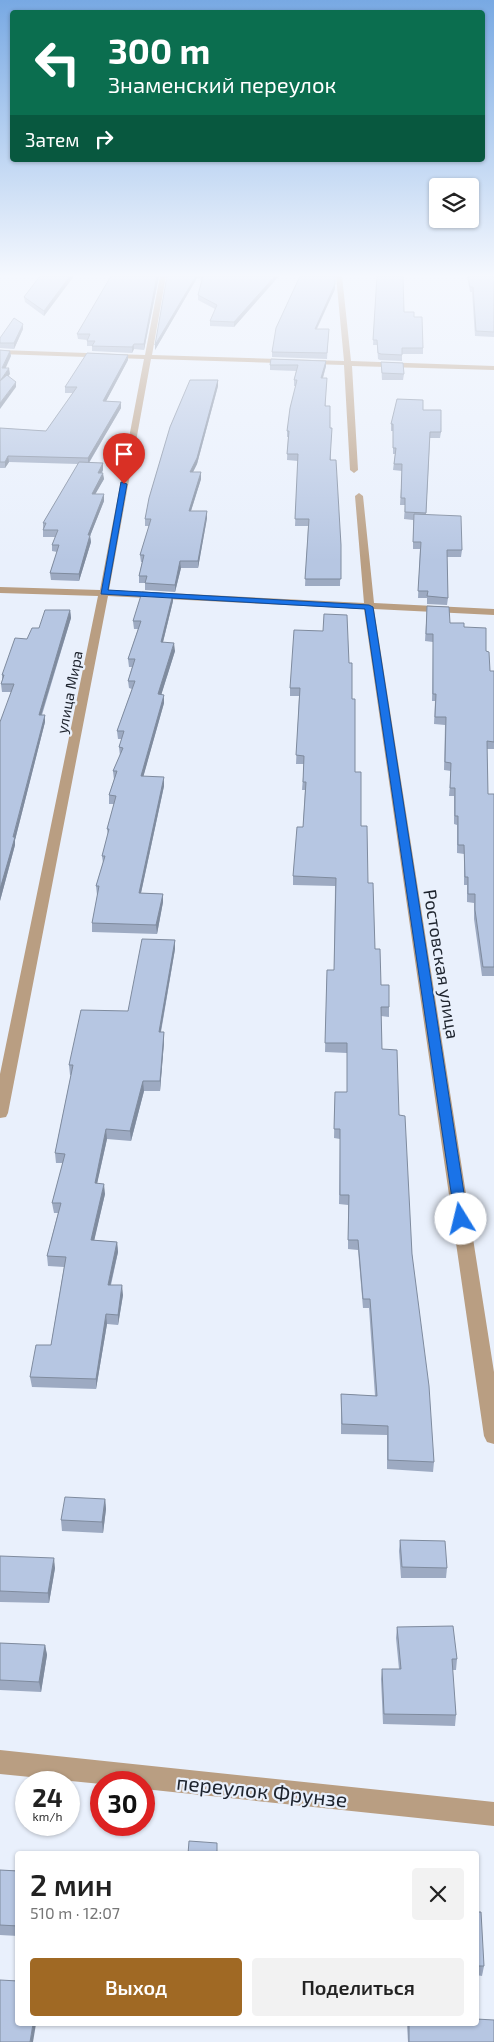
<!DOCTYPE html>
<html lang="ru">
<meta charset="utf-8">
<style>
:root{--surface:#fff;--page:#f2f2f2;--text:#222;--muted:#767676;--accent:#a06924}
body{margin:0;font-family:"Exo 2",sans-serif;background:var(--page);color:var(--text);height:100vh;display:flex;flex-direction:column;font-size:19px;white-space:nowrap}
*{box-sizing:border-box;margin:0}
p{font-size:16px;color:var(--muted)}
.icon{flex:none;width:28px;height:28px;fill:none;stroke:currentColor;stroke-width:2;stroke-linecap:round;stroke-linejoin:round}
.map{position:relative;flex:1;overflow:hidden}
.sheet{position:absolute;left:15px;top:1851px;width:464px;height:175px;display:flex;flex-direction:column;background:var(--surface);border-radius:5px;box-shadow:0 1px 4px #0004}
.sheet>*{flex:none}
.banner{position:absolute;left:10px;top:10px;width:475px;height:152px;border-radius:5px;box-shadow:0 1px 4px #0004;background:#0b6e4f;color:#fff;overflow:hidden}
.fabs{position:absolute;left:429px;top:178px;display:grid;gap:10px}
.fabs a{display:grid;place-items:center;width:50px;height:50px;border-radius:5px;background:var(--surface);box-shadow:0 1px 4px #0004;font-size:25px}
.speed{position:absolute;left:15px;top:1771px;display:flex;gap:10px;font-size:25px;font-weight:700;text-align:center}
.speed>*{display:grid;place-content:center;width:65px;height:65px;border-radius:50%;background:var(--surface);box-shadow:0 1px 4px #0004;line-height:1}
.speed small{font-size:12px;font-weight:400}
.speed .limit{border:8px solid #d22;background:#fff;color:#111}
.pin{position:absolute;display:grid;place-items:center;width:42px;height:42px;color:#fff;margin:-51px -21px;border-radius:50% 50% 50% 0;rotate:-45deg;box-shadow:0 0 5px #0007}
.pin .icon{rotate:45deg}
.me{position:absolute;width:55px;margin:-28px;rotate:351deg;stroke-linejoin:round;filter:drop-shadow(0 0 4px #0008)}
.turn{display:flex;align-items:center;gap:18px;height:105px;padding:0 15px;font-size:22px}
.turn .icon{width:65px;height:65px;stroke-width:2.5}
.turn b{display:block;font-size:35px;line-height:42px}
.then{display:flex;align-items:center;height:48px;padding:0 15px;background:#0003;gap:10px;font-size:19px}
.round{display:grid;place-items:center;flex:none;width:52px;height:52px;border-radius:5px;background:var(--page)}
.summary{display:flex;align-items:center;justify-content:space-between;height:85px;padding:0 15px}
h1{font-size:30px;font-weight:600;line-height:38px}
.primary-button{display:flex;gap:10px;margin-top:auto;padding:10px 15px}
.primary-button a{flex:1;height:58px;border-radius:5px;background:var(--accent);color:#fff;font-size:20px;font-weight:600;line-height:58px;text-align:center}
.primary-button a+a{background:var(--page);color:var(--text)}
.map>svg:first-child{display:block}
.lines{fill:none;stroke-linecap:round;stroke-linejoin:round}
.street{fill:#b99e82;fill-rule:evenodd}
.wall{fill:#9daac2}
.shaded-wall{fill:#7f8b9e}
.building{fill:#b6c6e2;stroke:#7f8b9e}
.route{fill:#1a73e8;stroke:#114b97}
.labels{text-anchor:middle;dominant-baseline:central;stroke-width:4.5;stroke-linejoin:round;paint-order:stroke}
.far-street-label{font-size:15px;fill:#1e242e;stroke:#e9f0fc}
.street-label{font-size:18px;fill:#1e242e;stroke:#e9f0fc}
.near-street-label{font-size:21px;fill:#1e242e;stroke:#e9f0fc}
</style>
<div class="map">
<svg width="494" height="2042" viewBox="0 0 494 2042">
<rect width="100%" height="100%" fill="#e9f0fc"/>
<g class="lines">
<g class="street">
<path d="M160,276H166L152,355L344,361L336,276H342L351,361L494,366V370L352,366L358,470L354,473L350,470L344,365L151,359L109,590L364,603L355,496L359,493L363,496L374,603L494,609V615L374,609L494,1372V1444L487,1442L484,1436L364,609L108,596L8,1113L6,1117L0,1118V1074L98,596L0,593V587L100,590L144,359L0,354V350L145,355Z"/>
<path d="M0,1750L494,1802V1826L144,1789V1782H101V1784L0,1774Z"/>
</g>
</g>
<g class="wall">
<path d="M40,276H74L44,316L25,302L24,297Z"/>
<path d="M159,276L144,350L134,349L132,353L92,351V346H87V340L78,339L77,334Z"/>
<path d="M167,276H279L234,327L210,326V321L215,309L198,300V295L202,280L197,278L155,350Z"/>
<path d="M377,276L404,312L414,317L423,348V354H402V361L380,360L378,359L377,345H373Z"/>
<path d="M467,276H494V337L475,336L472,292H470Z"/>
<path d="M335,289L317,329H329L327,359L272,357V352Z"/>
<path d="M23,329L14,349L0,348V338Z"/>
<path d="M128,360L106,401L121,402V408L89,463H103V470L102,473L104,479L95,494H104V501L90,536L91,542L79,581L51,580L50,573L57,552L52,551V545L55,537H43V523L78,464L9,462L5,468H0V428L46,431L73,393H65V387Z"/>
<path d="M326,361V366L323,378L331,460L341,545L340,586H305L308,526H295L298,461L287,460L288,437H287V431L296,386H294V380L296,371L270,370V365Z"/>
<path d="M381,362L404,374L403,380H382Z"/>
<path d="M218,380V386L197,464L193,472H201V479L191,511H207V518L198,568H181L175,592L145,590V583H139V576L142,562H141L140,555L149,526H145V519Z"/>
<path d="M423,410L441,432L440,438H430L426,515L462,550L461,557H447L448,598L447,605L427,604V598H418L420,549H413V520L404,519L405,505H400L402,471L393,470L395,454H393V431H391V424Z"/>
<path d="M173,601L163,642L175,651L161,695L164,703L143,777L164,786L141,893L163,894V902L157,934L92,932V923L98,895H97L96,886L103,863L102,856L108,835L107,829L114,804H109V795L114,780L113,771L120,756L119,747L122,739H118L117,731L132,689L129,688L128,681L132,667H129L128,659L138,629H134L133,621Z"/>
<path d="M427,606L450,623L464,627L486,651L490,671H494V749H487L488,794H494V976H482L474,919V903L467,902V885H464V854L457,853V825L454,824V796H449L451,771L444,770L445,725L434,724L435,701H432L433,642L425,641Z"/>
<path d="M70,610L71,618L42,715L45,722L15,840V845L0,901L11,692H2L1,684L2,681V675L27,639L39,628Z"/>
<path d="M349,663L352,699L355,772L375,949L381,985L389,1007V1017L381,1016L382,1049L399,1115L412,1254L434,1462L433,1472L387,1469V1435L341,1434V1394L375,1396L369,1308H363L358,1250L348,1249V1205L339,1204L340,1139L334,1138L335,1092H347V1053L325,1052L327,970H334L335,886L293,885V876L303,827L305,790H302L304,764H296L299,696H290V688Z"/>
<path d="M175,940V949L161,1032H164V1042L160,1091H144L131,1141L107,1139L97,1183L105,1194L94,1240L117,1242L118,1252L111,1285L123,1295L118,1325L107,1324L96,1389L32,1387L30,1377L51,1345L64,1267L48,1266L47,1256L58,1213H54L52,1203L63,1163H56L55,1153L71,1075H70L69,1065L128,1011Z"/>
<path d="M105,1499L106,1509L103,1533L62,1531L61,1520Z"/>
<path d="M400,1540L447,1568L446,1578H401L399,1551Z"/>
<path d="M0,1556L55,1568L49,1603L0,1602Z"/>
<path d="M397,1627L457,1659L456,1670H452L456,1715L455,1726L383,1724L381,1679L382,1669H399L396,1638Z"/>
<path d="M0,1643L45,1645L47,1655L41,1692L0,1690Z"/>
<path d="M0,1870L18,1871V1936L0,1935Z"/>
<path d="M476,1912L484,1966L482,1976L476,1975Z"/>
<path d="M407,2024H476L494,2042H408Z"/>
</g>
<g class="shaded-wall">
<path d="M70,276H74L44,316V311Z"/>
<path d="M157,276H159L144,350V344Z"/>
<path d="M196,276H197V278L155,350V345Z"/>
<path d="M275,276H279L234,327V322Z"/>
<path d="M335,284V289L314,334L315,329Z"/>
<path d="M23,324V329L14,349V343Z"/>
<path d="M134,344V349L132,353V347Z"/>
<path d="M10,351L11,356L3,374L2,368Z"/>
<path d="M128,355V360L103,407V401Z"/>
<path d="M326,361V366L321,384V378Z"/>
<path d="M9,368L10,374L0,387V381Z"/>
<path d="M218,380V386L197,464L190,478V472Z"/>
<path d="M16,382V387L0,409V403Z"/>
<path d="M121,402V408L88,464V458Z"/>
<path d="M8,456L9,462L5,468V462Z"/>
<path d="M103,463V470L98,479V473Z"/>
<path d="M201,472V479L189,517V511Z"/>
<path d="M103,473L104,479L92,500V494Z"/>
<path d="M104,494V501L90,536L91,542L79,581V574L88,535Z"/>
<path d="M207,511V518L198,568V561Z"/>
<path d="M180,561L181,568L175,592V585Z"/>
<path d="M173,594V601L161,650V642Z"/>
<path d="M70,610L71,618L39,722V715Z"/>
<path d="M174,643L175,651L159,702L158,694Z"/>
<path d="M164,695V703L141,785V776Z"/>
<path d="M45,715V722L15,840V845L0,901V889Z"/>
<path d="M164,777V786L139,902V893Z"/>
<path d="M163,894V902L157,934L156,925Z"/>
<path d="M175,940V949L159,1041V1032Z"/>
<path d="M164,1032V1042L160,1091V1081Z"/>
<path d="M143,1081L144,1091L131,1141L130,1131Z"/>
<path d="M106,1129L107,1139L95,1193V1183Z"/>
<path d="M104,1184L105,1194L92,1250L91,1240Z"/>
<path d="M117,1242L118,1252L108,1295V1285Z"/>
<path d="M122,1285L123,1295L118,1325V1315Z"/>
<path d="M106,1314L107,1324L96,1389V1379Z"/>
<path d="M105,1499L106,1509L103,1533L102,1522Z"/>
<path d="M54,1558L55,1568L49,1603L48,1593Z"/>
<path d="M45,1645L47,1655L41,1692L39,1682Z"/>
<path d="M33,2024H36L33,2042H30Z"/>
</g>
<g class="building">
<path d="M40,276H70L44,311L24,297Z"/>
<path d="M111,276H157L144,344H134L132,347L92,346L95,341H87L90,334H77Z"/>
<path d="M167,276H196L155,345Z"/>
<path d="M202,276H275L234,322L210,321L217,305L198,295L203,276Z"/>
<path d="M300,276H335V284L315,329H329L327,353L272,352L276,328Z"/>
<path d="M377,276H403L404,312H414V317H422L423,348H402V355L381,354L378,353L377,340H373Z"/>
<path d="M468,276H494V332L476,331L473,287H470Z"/>
<path d="M14,318L23,324L14,343H0V338Z"/>
<path d="M0,350L10,351L2,368H9L0,381Z"/>
<path d="M87,353L128,355L103,401L121,402L88,458L8,456L5,462H0V428L46,431L77,387H65Z"/>
<path d="M271,359L326,361L321,378H327L325,406H330V428H332L330,460H336L341,545V579H305L309,519H295L298,454H287L289,431H287L290,408L297,380H294L298,365H270Z"/>
<path d="M381,362L403,363L404,374L382,373Z"/>
<path d="M7,375L16,382L0,403V381Z"/>
<path d="M190,380H218L197,458L190,472H201L189,511H207L198,561H180L175,585L145,583L147,576H139L144,555H140L151,519H145L149,498L170,427Z"/>
<path d="M397,399L423,400V410H441V432H430L426,513L405,512V498H401L402,464H394L396,448H393V424H391Z"/>
<path d="M79,462L103,463L98,473H103L92,494H104L88,535H90L79,574L50,573L59,545H52L58,530H43L46,523H43Z"/>
<path d="M414,514L461,516L462,550H447L448,598L427,596L428,591H418L421,542H413Z"/>
<path d="M142,592L173,594L161,642L174,643L158,694L164,695L141,776L164,777L139,893L163,894L156,925L92,923L99,886H96L105,856H102L109,829H107L116,796L109,795L117,771H113L123,748L119,747L124,731H117L135,681H128L135,659H128L141,621H133Z"/>
<path d="M427,606L449,607L450,623H464V627L486,628V651L489,652L490,671H494V742L487,741L488,794H494V967H483L475,910V894H468V877H465L464,845H458V816H455V788H450L451,763L445,762L446,717H435L436,694H433V634H426Z"/>
<path d="M45,610H70L39,715H45L13,837H15L0,889V722L14,684H1L4,675H2L15,638L27,639L32,628H39Z"/>
<path d="M324,614L347,615L349,663H352V699H355V772H361V826H367L368,883H373L375,949H380L381,985H389V1007H381L382,1049L397,1050L399,1115L405,1116L412,1254L429,1386L434,1462L388,1460V1426L342,1424L341,1394L377,1396L370,1299H363L358,1240H348L349,1195H340V1129H334L335,1092H347V1043H325L327,970H334L336,878L293,876L297,827H303L306,782H303L304,756L296,755L300,688H290L294,630L323,631Z"/>
<path d="M142,939L175,940L159,1032H164L160,1081H143L130,1131L106,1129L95,1183L104,1184L91,1240L117,1242L108,1285H122L118,1315L106,1314L96,1379L30,1377L36,1345H51L66,1257L47,1256L61,1203H52L65,1154L55,1153L73,1065H69L81,1010L128,1011Z"/>
<path d="M65,1497L105,1499L102,1522L61,1520Z"/>
<path d="M400,1540L445,1541L447,1568L402,1567Z"/>
<path d="M0,1556L54,1558L48,1593L0,1591Z"/>
<path d="M453,1626L457,1659H452L456,1715L384,1714L382,1669H401L397,1627Z"/>
<path d="M0,1643L45,1645L39,1682L0,1680Z"/>
<path d="M189,1841L217,1843V1854H188Z"/>
<path d="M0,1870L18,1871V1926L0,1925Z"/>
<path d="M476,1912H481L484,1966H476Z"/>
<path d="M0,1980L18,1981V2024H33L30,2042H0Z"/>
<path d="M476,2019L494,2020V2042H409V2024H476Z"/>
</g>
<linearGradient id="sky" x2="0" y2="1"><stop stop-color="#78a9e3"/><stop offset="0.49" stop-color="#f5f8fe"/><stop offset="1" stop-color="#f5f8fe" stop-opacity="0"/></linearGradient>
<rect width="494" height="562" fill="url(#sky)"/>
<path class="route" d="M121,482L127,484L108,590L369,605L373,607L468,1219L466,1222H457L455,1219L365,609L101,594Z"/>
<g class="labels">
<g class="far-street-label">
<text transform="translate(69 692) rotate(-79)">улица Мира</text>
</g>
<g class="street-label">
<text transform="translate(442 964) rotate(81)">Ростовская улица</text>
</g>
<g class="near-street-label">
<text transform="translate(262 1790) rotate(6)">переулок Фрунзе</text>
</g>
</g>
</svg>
<div class="fabs">
<a><svg class="icon" aria-label="layers" viewBox="0 0 24 24"><path d="M12 4l9 5-9 5-9-5zM3 14l9 5 9-5"/></svg></a>
</div>
<div class="speed"><div>24<small>km/h</small></div><div class="limit">30</div></div>
<div class="pin" style="left:124px;top:484px;background:#d93025"><svg class="icon" aria-label="arrive" viewBox="0 0 24 24"><path d="M6 21V4h12l-3 4 3 4H6"/></svg></div>
<svg class="me" style="left:461px;top:1219px" viewBox="-20 -20 40 40"><circle r="19" fill="#fff"/><path d="M0-13L10 11 0 6-10 11z" fill="#1a73e8"/></svg>
<div class="banner">
<div class="turn"><svg class="icon" aria-label="left" viewBox="0 0 24 24"><path d="M17 20v-9H6M10 6l-5 5 5 5"/></svg><div><b>300 m</b>Знаменский переулок</div></div>
<div class="then">Затем<svg class="icon" aria-label="right" viewBox="0 0 24 24"><path d="M7 20v-9h11M14 6l5 5-5 5"/></svg></div>
</div>
<section class="sheet">
<div class="summary"><div><h1>2 мин</h1><p>510 m · 12:07</p></div><a class="round"><svg class="icon" aria-label="close" viewBox="0 0 24 24"><path d="M6 6l12 12M18 6L6 18"/></svg></a></div>
<div class="primary-button"><a>Выход</a><a>Поделиться</a></div>
</section>
</div>
